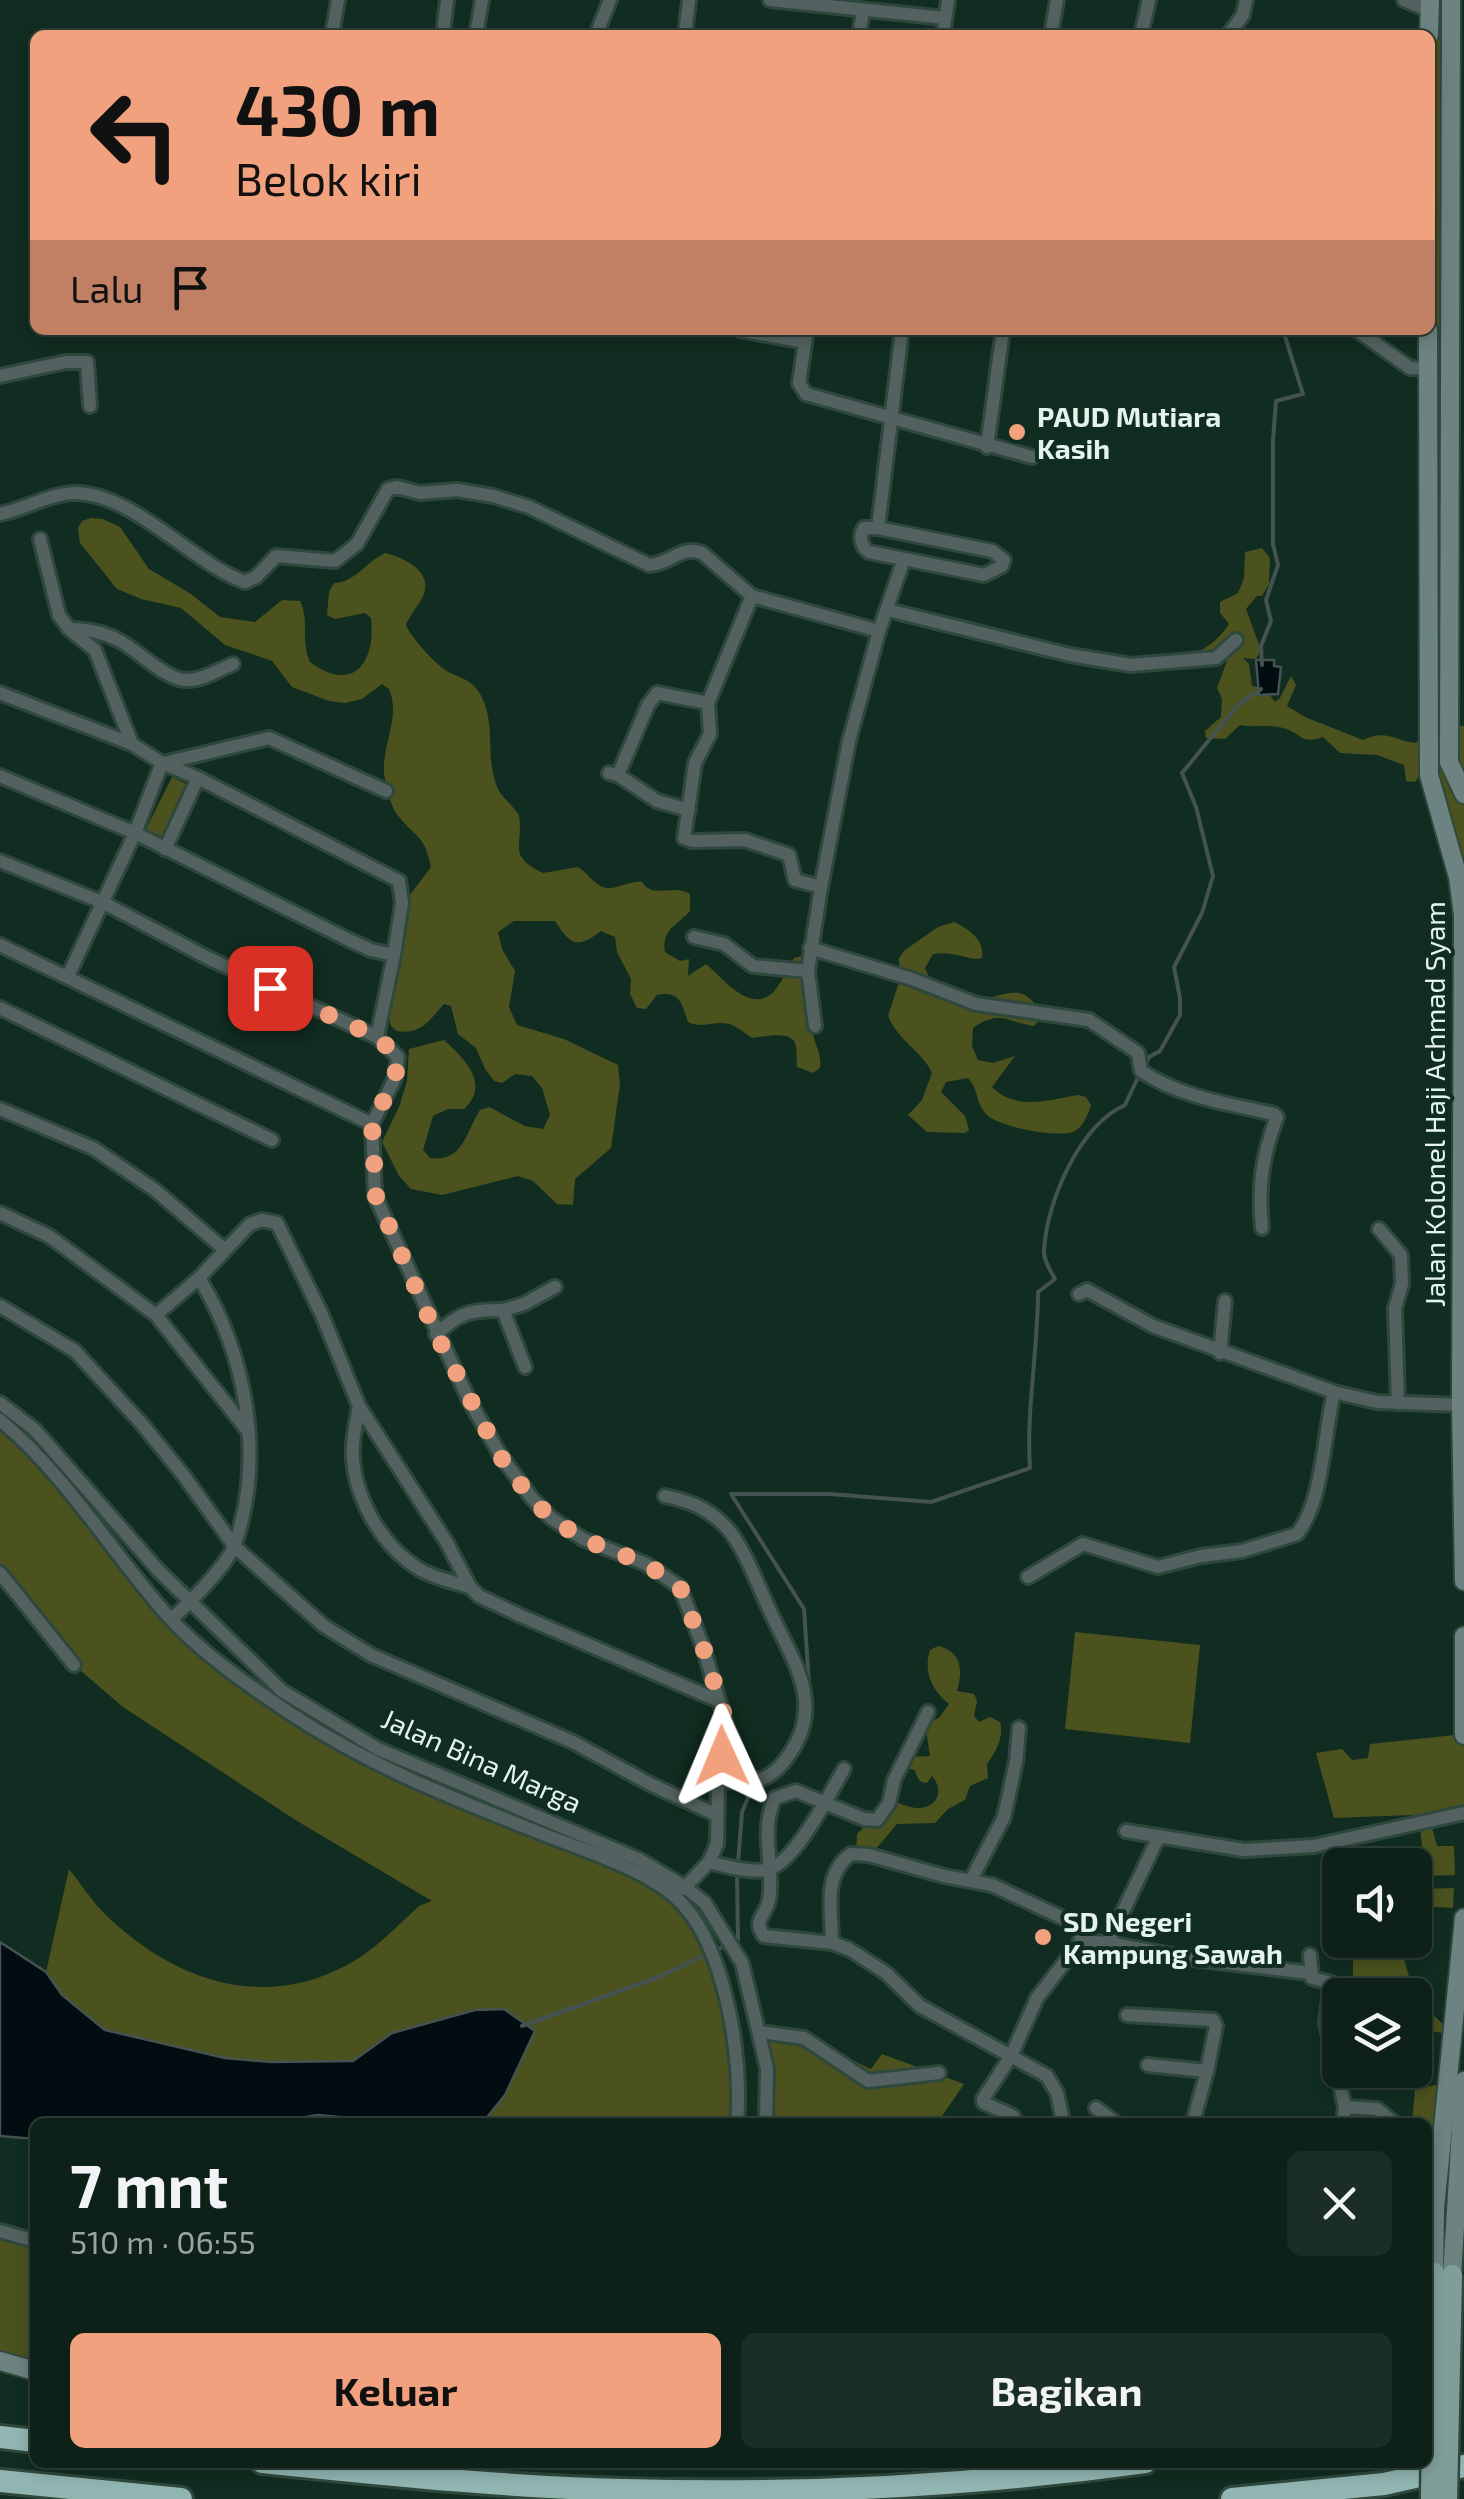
<!DOCTYPE html>
<html lang="id">
<meta charset="utf-8">
<style>
:root{--surface:#0d2118;--page:#1b2e25;--text:#f1f3f6;--muted:#9aa3a2;--line:#2d3e37;--accent:#f2a17e}
body{margin:0;font-family:"Exo 2",sans-serif;background:var(--page);color:var(--text);height:100vh;display:flex;flex-direction:column;font-size:38px;white-space:nowrap}
*{box-sizing:border-box;margin:0}
p{font-size:32px;color:var(--muted)}
.icon{flex:none;width:55px;height:55px;fill:none;stroke:currentColor;stroke-width:2;stroke-linecap:round;stroke-linejoin:round}
.map{position:relative;flex:1;overflow:hidden}
.sheet{position:absolute;left:30px;top:2118px;width:1402px;height:350px;display:flex;flex-direction:column;background:var(--surface);border-radius:15px;box-shadow:0 5px 15px #0003,0 0 0 2px var(--line)}
.sheet>*{flex:none}
.hud{position:absolute;left:30px;top:30px;width:1405px;height:305px;border-radius:15px;box-shadow:0 5px 15px #0003,0 0 0 2px var(--line);background:#f2a17e;color:#111;overflow:hidden}
.tools{position:absolute;left:1322px;top:1848px;display:grid;gap:20px}
.tools a{display:grid;place-items:center;width:110px;height:110px;border-radius:15px;background:var(--surface);box-shadow:0 5px 15px #0003,0 0 0 2px var(--line);font-size:50px}
.pin{position:absolute;display:grid;place-items:center;width:85px;height:85px;color:#fff;margin:-42px;border-radius:20px;box-shadow:0 5px 15px #0006}
.me{position:absolute;width:110px;margin:-55px;rotate:359deg;stroke-linejoin:round;filter:drop-shadow(0 0 8px #0008)}
.turn{display:flex;align-items:center;gap:35px;height:210px;padding:0 40px;font-size:45px}
.turn .icon{width:130px;height:130px;stroke-width:2.5}
.turn b{display:block;font-size:70px;line-height:85px}
.then{display:flex;align-items:center;height:95px;padding:0 40px;background:#0003;gap:20px;font-size:38px}
.round{display:grid;place-items:center;flex:none;width:105px;height:105px;border-radius:15px;background:var(--page)}
.head{display:flex;align-items:center;justify-content:space-between;height:170px;padding:0 40px}
h1{font-size:60px;font-weight:700;line-height:75px}
.button{display:flex;gap:20px;margin-top:auto;padding:20px 40px}
.button a{flex:1;height:115px;border-radius:15px;background:var(--accent);color:#111;font-size:40px;font-weight:700;line-height:115px;text-align:center}
.button a+a{background:var(--page);color:var(--text)}
.map>svg:first-child{display:block}
.green{fill:#4b521e}
.water{fill:#010d10;stroke:#455252;stroke-width:2.5}
.lines{fill:none;stroke-linecap:round;stroke-linejoin:round}
.stream{stroke:#455252;stroke-width:4}
.street-casing{stroke:#2f483d;stroke-width:18}
.secondary-casing{stroke:#2f483d;stroke-width:22}
.highway-casing{stroke:#2f483d;stroke-width:28}
.street{stroke:#536260;stroke-width:12}
.secondary{stroke:#6c8381;stroke-width:18}
.highway{stroke:#91b5b1;stroke-width:22}
.primary-bridge-casing{stroke:#2f483d;stroke-width:25;stroke-linecap:butt}
.primary-bridge{stroke:#7f9e9a;stroke-width:20}
.route{stroke:#f2a17e;stroke-width:18;stroke-dasharray:0 32.4}
.poi-dot{fill:#f2a17e;stroke:#112c20;stroke-width:4}
.labels{text-anchor:middle;dominant-baseline:central;stroke-width:8;stroke-linejoin:round;paint-order:stroke}
.poi-label{font-size:28px;font-weight:bold;fill:#e4f4ec;stroke:#112c20;text-anchor:start}
.street-label{font-size:28px;fill:#e4f4ec;stroke:#112c20}
</style>
<div class="map">
<svg width="1464" height="2499" viewBox="0 0 1464 2499">
<rect width="100%" height="100%" fill="#112c20"/>
<g class="green">
<path d="M1430,0H1451L1450,725L1464,726V1575L1463,917L1422,772L1415,782L1406,781L1404,765L1377,755L1340,753L1323,737C1300,745 1302,733 1283,728C1270,724 1254,728 1240,725L1225,739L1206,738L1205,731L1221,717L1222,699L1217,688L1227,661L1155,670L1137,659C1150,653 1162,658 1177,657C1199,656 1218,641 1229,624L1220,613V602L1238,593L1244,578L1245,552L1262,548L1270,558L1269,584L1262,596H1257L1246,609L1261,650L1256,659L1243,658L1249,664L1252,686L1265,688L1275,702L1280,698L1291,676L1296,685L1287,706L1305,717L1363,740C1387,729 1393,740 1415,743L1428,736Z"/>
<path d="M91,518L103,519L120,527L149,569L191,594L220,617L255,622L282,600L300,601C310,620 300,641 310,662C353,694 376,663 371,618L365,613L335,619L327,615L329,592L334,583C354,583 366,562 385,553C404,557 434,572 423,596C418,607 410,614 406,625C409,635 437,666 447,671C459,678 471,679 479,692C497,722 485,753 496,784C500,797 512,804 519,815C524,847 506,855 543,873L578,867C586,872 591,880 599,885C612,894 628,880 642,882C654,900 672,883 690,894V911C678,925 661,929 665,952L680,961L689,959L688,976L706,964C725,980 755,1020 778,986C784,978 788,967 794,958L802,956C831,975 810,1004 812,1029C814,1044 822,1053 820,1068L813,1073L797,1067C796,1060 798,1047 794,1041C786,1031 763,1037 752,1038C743,1032 733,1022 721,1023C708,1023 701,1028 688,1022C682,1004 680,990 657,995L646,1009L637,1008L630,994L631,979L617,952L615,937L601,931C576,950 570,944 555,921H514L498,932L502,949L515,971L509,1007L517,1025L564,1039L618,1065L620,1084L611,1148L575,1179L573,1205L557,1204L533,1181L518,1176L442,1195L411,1189L399,1176L382,1142L399,1107L407,1081L409,1049L444,1040C464,1058 491,1084 464,1109H448L433,1116L423,1150L430,1158C463,1163 466,1132 480,1110L489,1107L525,1126L543,1129L550,1115L542,1088L532,1076L515,1074L502,1083L494,1081L485,1069L476,1048L458,1034L451,1006L444,1004C429,1020 422,1035 397,1031L391,1026L386,1011L402,949L406,900L431,867C424,834 417,839 399,817C390,807 386,786 384,773C382,744 401,717 389,689L382,684L362,699L345,703L329,701L292,687L272,661L225,645L181,608L141,599L117,589L80,543L78,528L82,521Z"/>
<path d="M172,777L190,786L161,842L144,833Z"/>
<path d="M954,922C969,929 985,940 982,958C971,962 955,950 933,954L925,968L931,981C938,983 947,984 953,988C958,990 961,996 966,998C990,1009 1022,969 1042,1017L1034,1026C1007,1022 999,1009 973,1028L972,1046L978,1060L993,1063L1015,1056L992,1087C1016,1111 1048,1100 1078,1095L1086,1097L1091,1105C1088,1114 1084,1126 1075,1131C1060,1139 996,1127 985,1113C976,1103 978,1088 968,1078L946,1082L941,1092L965,1116L969,1130L965,1133L927,1132L908,1115L922,1100L932,1073C923,1052 899,1042 888,1016L900,979L899,958L905,950L938,927Z"/>
<path d="M0,1420L171,1619L235,1673L344,1747L584,1851L673,1894L718,1965L737,2053L738,2122H457L484,2121L505,2095L535,2032L504,2009L475,2010L392,2033L353,2061L271,2062L225,2058L105,2030L62,1995L46,1972L69,1869C81,1884 93,1903 108,1917C174,1980 262,2011 347,1965C374,1951 397,1926 419,1906L432,1901L297,1821L123,1707L74,1665L0,1573Z"/>
<path d="M1075,1632L1200,1645L1190,1743L1065,1729Z"/>
<path d="M1464,1637V1813L1334,1818L1316,1753L1342,1749L1352,1760L1368,1758L1370,1744L1464,1734Z"/>
<path d="M938,1646C962,1652 963,1670 957,1691L974,1694L977,1701L974,1716L979,1722L990,1717L1000,1722C1004,1738 996,1751 987,1764L988,1778L970,1786L965,1800L948,1809L935,1823L897,1824L875,1850L856,1852L857,1834L891,1801C900,1803 907,1807 916,1808C937,1809 945,1791 932,1776L927,1783C916,1782 919,1777 914,1770L904,1767L908,1757L930,1756L925,1723L939,1718L949,1704C932,1690 923,1672 930,1650Z"/>
<path d="M1420,1827H1432L1437,1846H1454L1455,1875L1425,1876Z"/>
<path d="M1454,1888L1453,1908L1420,1906L1422,1889Z"/>
<path d="M1353,1940H1399L1414,1995H1359L1353,1991Z"/>
<path d="M1415,1996L1453,2035L1415,2028Z"/>
<path d="M760,2032L804,2038L871,2069L882,2054L964,2084L938,2122H766Z"/>
<path d="M1447,2083L1428,2219V2122H1412L1415,2089Z"/>
<path d="M0,2231L35,2241V2371L0,2361Z"/>
</g>
<g class="water">
<path d="M1256,660H1274V666L1281,667L1278,694L1259,695Z"/>
<path d="M0,1942L46,1972L62,1995L105,2030L225,2058L271,2062L353,2061L392,2033L475,2010L504,2009L535,2031L505,2095L484,2121L394,2122L318,2115L273,2122H35V2139L0,2136Z"/>
</g>
<g class="lines">
<g class="stream">
<path d="M1262,665L1261,646L1271,621L1266,600L1278,565L1273,544V440L1276,401L1303,394L1283,330"/>
<path d="M1145,1065L1149,1057L1160,1051L1180,1015V998L1174,967L1202,913L1213,876L1196,807L1182,773L1238,705L1261,689"/>
<path d="M810,1699L804,1609L731,1494H830L931,1502L1030,1468C1026,1412 1038,1350 1038,1292L1055,1279C1051,1271 1043,1260 1044,1250C1047,1201 1079,1126 1125,1105L1140,1073"/>
<path d="M738,1863L742,1812L753,1786"/>
<path d="M735,1941L738,1940L737,1873"/>
<path d="M522,2026L656,1978L727,1945"/>
</g>
<g class="street-casing">
<g id="street">
<path d="M770,0L945,18"/>
<path d="M1404,0L1430,11"/>
<path d="M444,25L447,0"/>
<path d="M332,35L338,0"/>
<path d="M476,35L482,0"/>
<path d="M596,35L610,0"/>
<path d="M685,35L689,0"/>
<path d="M859,35L863,11"/>
<path d="M943,35L948,0"/>
<path d="M1051,35L1057,0"/>
<path d="M1141,35L1149,0"/>
<path d="M1228,35L1243,15L1246,0"/>
<path d="M739,330L805,342"/>
<path d="M807,330L799,383L806,394L1032,457"/>
<path d="M1357,330L1410,368L1427,369"/>
<path d="M0,376L66,362H87L90,406"/>
<path d="M987,447L1003,330"/>
<path d="M0,514C25,509 49,494 74,493C132,492 192,563 245,582L256,577L276,556L335,561L357,544L388,489L397,487L420,493L457,490L493,496L529,507L649,565C671,564 680,545 702,553L752,596L879,631"/>
<path d="M864,528H878L992,551L1004,560L1002,566L984,575L869,552C861,547 859,536 864,528Z"/>
<path d="M878,528L902,330"/>
<path d="M40,539L59,615L69,629L95,650L132,744"/>
<path d="M752,596L708,703L710,734L695,763L684,838L692,841L745,840L789,855L795,880L821,887"/>
<path d="M888,610L1070,655L1131,665L1216,658L1236,640"/>
<path d="M72,629C89,630 103,632 118,640C138,650 167,681 187,680C203,680 218,670 233,664"/>
<path d="M0,693L132,744L162,763L198,778L399,881L402,903L394,955L371,950L345,938L135,833L0,776"/>
<path d="M164,763L269,738L386,791"/>
<path d="M609,773L618,775L657,801L689,810"/>
<path d="M618,775L648,705L657,693L708,703"/>
<path d="M165,849L198,778"/>
<path d="M0,861L104,903L208,958L377,1037L398,1057L395,1078L372,1124L375,1196L469,1400L501,1456L531,1497L551,1518L583,1539L646,1564L680,1587L703,1647L725,1721L718,1781L717,1844L709,1862L685,1887L673,1894"/>
<path d="M694,937L724,944L753,966L808,971"/>
<path d="M0,945L372,1124"/>
<path d="M810,948L912,979L976,1004L1089,1020L1138,1053L1141,1071C1182,1098 1227,1103 1274,1114L1277,1117C1262,1156 1258,1187 1262,1228"/>
<path d="M68,976L135,833L162,763"/>
<path d="M0,1008L272,1140"/>
<path d="M815,1026L808,971L821,887L849,741L879,631L904,559"/>
<path d="M377,1037L394,955"/>
<path d="M0,1109L93,1148L155,1190L224,1249"/>
<path d="M0,1213L49,1236L156,1315L247,1430"/>
<path d="M1379,1229L1401,1255L1402,1284L1395,1308L1398,1403"/>
<path d="M1079,1294L1087,1290L1153,1326L1334,1392L1377,1402L1461,1405"/>
<path d="M0,1306L75,1351L142,1424L184,1476L235,1547L324,1626L371,1655L573,1742L650,1784L717,1815"/>
<path d="M503,1310L524,1304L555,1287"/>
<path d="M156,1315L199,1278L250,1224L262,1220L277,1223L322,1315L359,1406L447,1543L470,1587L479,1596L519,1615L719,1701"/>
<path d="M436,1334C461,1312 470,1310 503,1310L525,1367"/>
<path d="M1220,1353L1225,1301"/>
<path d="M0,1403L35,1430L158,1570L282,1691L378,1749L638,1859L685,1887L705,1903L742,1963L767,2068L766,2122"/>
<path d="M359,1406C357,1418 354,1431 353,1444C350,1491 379,1544 419,1569C434,1578 453,1582 470,1587"/>
<path d="M0,1420C66,1475 110,1550 167,1615C201,1653 249,1686 291,1714C369,1765 444,1795 530,1829C571,1846 641,1867 674,1896C725,1939 743,2059 737,2122"/>
<path d="M665,1496C689,1501 708,1508 726,1527C742,1543 759,1587 769,1609C791,1658 825,1701 791,1752C770,1785 754,1782 718,1781"/>
<path d="M0,1573L74,1665"/>
<path d="M1028,1577L1083,1544L1158,1567L1201,1556L1242,1551L1297,1534C1323,1502 1324,1433 1334,1392"/>
<path d="M171,1619C188,1605 228,1564 235,1544C265,1457 246,1354 199,1278"/>
<path d="M928,1712L894,1780L889,1803L877,1820L864,1819L796,1791L775,1798C759,1832 775,1865 769,1900C766,1916 752,1920 764,1936L832,1943L849,1949L886,1973L920,2006L1047,2076L1057,2093L1063,2122"/>
<path d="M1126,1831L1244,1850L1314,1846L1464,1813"/>
<path d="M1159,1836L1108,1943L1194,1959L1311,1973"/>
<path d="M709,1862C725,1866 749,1873 766,1870C794,1865 830,1793 844,1769"/>
<path d="M971,1880L1004,1817L1016,1762L1019,1728"/>
<path d="M832,1943C832,1913 822,1874 851,1854L869,1855L944,1876L992,1885L1080,1926L1081,1941"/>
<path d="M1310,1955L1312,1978L1331,1983L1326,2023L1345,2107L1343,2122"/>
<path d="M1127,2015L1213,2020L1216,2026L1207,2071L1148,2065"/>
<path d="M760,2032L804,2038L868,2081L939,2073"/>
<path d="M1345,2107L1377,2109L1393,2122"/>
<path d="M1096,2108L1115,2122"/>
<path d="M1013,2116L984,2103L983,2099L1011,2056L1037,1998L1081,1941L1108,1943"/>
<path d="M1193,2122L1207,2071"/>
<path d="M0,2231L35,2241"/>
</g>
</g>
<g class="secondary-casing">
<g id="secondary">
<path d="M1451,0L1449,762L1464,794"/>
<path d="M1429,35L1430,0"/>
<path d="M1428,330L1429,775L1458,877L1463,915L1461,1405L1464,1581"/>
<path d="M1464,1636V1735"/>
<path d="M1434,2273L1435,2208L1464,1918"/>
<path d="M1452,2275L1464,2081"/>
<path d="M0,2361L35,2371"/>
</g>
</g>
<g class="highway-casing">
<g id="highway">
<path d="M0,2437L35,2441"/>
<path d="M262,2462C382,2474 503,2487 624,2490C797,2495 973,2486 1145,2462"/>
<path d="M0,2481L181,2499"/>
<path d="M1232,2499L1384,2484L1464,2466"/>
</g>
</g>
<use href="#street" class="street"/>
<use href="#secondary" class="secondary"/>
<use href="#highway" class="highway"/>
<g class="primary-bridge-casing">
<g id="primary-bridge">
<path d="M1431,2499L1434,2273"/>
<path d="M1447,2499L1452,2275"/>
</g>
</g>
<use href="#primary-bridge" class="primary-bridge"/>
</g>
<g class="lines">
<path class="route" d="M270,988L377,1037L398,1057L395,1078L372,1124L376,1196L436,1334L500,1456L530,1497L551,1518L583,1539L646,1564L680,1587L703,1647L726,1721L722,1756"/>
</g>
<g class="poi-dot">
<circle cx="1017" cy="432" r="10"/>
<circle cx="1043" cy="1937" r="10"/>
</g>
<g class="labels">
<g class="poi-label">
<text x="1037" y="416">PAUD Mutiara<tspan x="1037" dy="32">Kasih</tspan></text>
<text x="1063" y="1921">SD Negeri<tspan x="1063" dy="32">Kampung Sawah</tspan></text>
</g>
<g class="street-label">
<text transform="translate(1434 1104) rotate(-90)">Jalan Kolonel Haji Achmad Syam</text>
<text transform="translate(482 1760) rotate(24)">Jalan Bina Marga</text>
</g>
</g>
</svg>
<div class="tools">
<a><svg class="icon" aria-label="sound" viewBox="0 0 24 24"><path d="M4 9h4l5-4v14l-5-4H4zM17 9q2 3 0 6"/></svg></a>
<a><svg class="icon" aria-label="layers" viewBox="0 0 24 24"><path d="M12 4l9 5-9 5-9-5zM3 14l9 5 9-5"/></svg></a>
</div>
<div class="pin" style="left:270px;top:988px;background:#d93025"><svg class="icon" aria-label="arrive" viewBox="0 0 24 24"><path d="M6 21V4h12l-3 4 3 4H6"/></svg></div>
<svg class="me" style="left:722px;top:1756px" viewBox="-20 -20 40 40"><path d="M0-17L14 15 0 8-14 15z" fill="#f2a17e" stroke="#fff" stroke-width="4"/></svg>
<div class="hud">
<div class="turn"><svg class="icon" aria-label="left" viewBox="0 0 24 24"><path d="M17 20v-9H6M10 6l-5 5 5 5"/></svg><div><b>430 m</b>Belok kiri</div></div>
<div class="then">Lalu<svg class="icon" aria-label="arrive" viewBox="0 0 24 24"><path d="M6 21V4h12l-3 4 3 4H6"/></svg></div>
</div>
<section class="sheet">
<div class="head"><div><h1>7 mnt</h1><p>510 m · 06:55</p></div><a class="round"><svg class="icon" aria-label="close" viewBox="0 0 24 24"><path d="M6 6l12 12M18 6L6 18"/></svg></a></div>
<div class="button"><a>Keluar</a><a>Bagikan</a></div>
</section>
</div>
